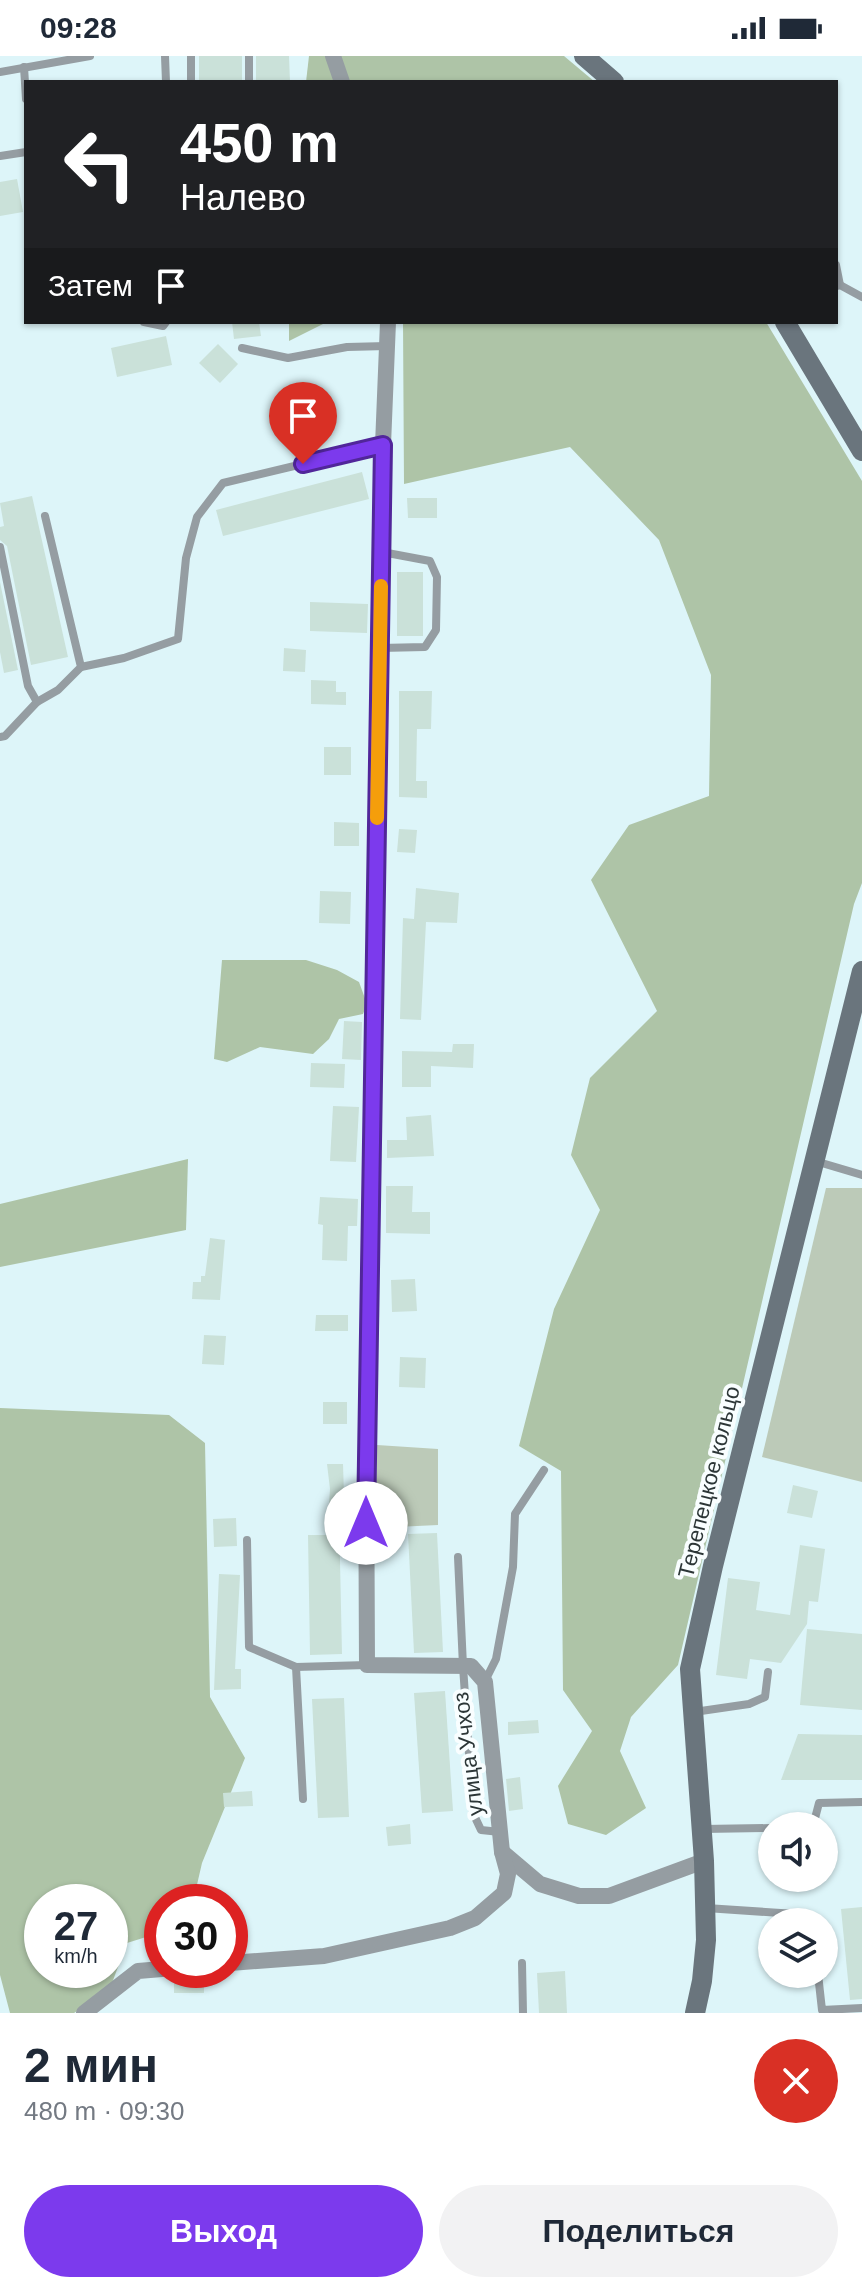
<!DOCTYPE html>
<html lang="ru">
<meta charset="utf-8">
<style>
:root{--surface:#fff;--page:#f2f2f3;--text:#1f2937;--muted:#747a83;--accent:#7c3aed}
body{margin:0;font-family:Helvetica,sans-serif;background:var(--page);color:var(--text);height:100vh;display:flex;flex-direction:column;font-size:30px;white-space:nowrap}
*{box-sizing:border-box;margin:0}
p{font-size:26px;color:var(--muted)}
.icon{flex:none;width:44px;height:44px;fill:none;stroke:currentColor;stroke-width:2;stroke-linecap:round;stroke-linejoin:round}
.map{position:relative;height:1957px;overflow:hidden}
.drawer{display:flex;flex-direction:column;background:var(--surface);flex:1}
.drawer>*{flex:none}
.hud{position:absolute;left:24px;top:24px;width:814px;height:244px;border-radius:0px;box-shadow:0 2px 6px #0004;background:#202124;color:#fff;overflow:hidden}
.buttons{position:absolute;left:758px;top:1756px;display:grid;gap:16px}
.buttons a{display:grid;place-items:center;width:80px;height:80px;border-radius:50%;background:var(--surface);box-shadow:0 2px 6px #0004;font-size:40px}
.speed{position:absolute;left:24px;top:1828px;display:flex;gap:16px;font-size:40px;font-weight:700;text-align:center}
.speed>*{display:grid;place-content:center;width:104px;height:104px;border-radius:50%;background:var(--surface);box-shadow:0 2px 6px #0004;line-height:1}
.speed small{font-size:20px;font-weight:400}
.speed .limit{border:12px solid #d22;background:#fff;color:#111}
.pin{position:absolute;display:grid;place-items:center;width:68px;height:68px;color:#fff;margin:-82px -34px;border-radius:50% 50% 50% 0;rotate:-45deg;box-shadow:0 0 8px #0007}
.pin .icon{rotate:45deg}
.me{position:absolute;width:88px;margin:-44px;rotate:0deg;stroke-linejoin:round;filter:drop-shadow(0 0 6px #0008)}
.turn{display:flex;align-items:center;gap:28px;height:168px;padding:0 24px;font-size:36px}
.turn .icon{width:104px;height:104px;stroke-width:2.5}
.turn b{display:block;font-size:56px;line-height:68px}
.then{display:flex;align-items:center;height:76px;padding:0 24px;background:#0003;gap:16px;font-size:30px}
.round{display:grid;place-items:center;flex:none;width:84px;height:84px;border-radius:42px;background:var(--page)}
.summary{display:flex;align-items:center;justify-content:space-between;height:136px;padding:0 24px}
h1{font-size:48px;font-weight:700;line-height:60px}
.cta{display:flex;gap:16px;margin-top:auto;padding:16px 24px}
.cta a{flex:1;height:92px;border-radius:48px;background:var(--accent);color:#fff;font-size:32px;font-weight:700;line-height:92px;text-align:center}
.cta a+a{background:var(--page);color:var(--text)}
.status{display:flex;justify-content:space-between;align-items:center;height:56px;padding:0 40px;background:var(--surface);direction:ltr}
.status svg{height:22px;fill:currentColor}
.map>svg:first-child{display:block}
.green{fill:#bccab8}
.forest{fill:#aec4a7;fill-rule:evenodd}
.building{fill:#cae1d9}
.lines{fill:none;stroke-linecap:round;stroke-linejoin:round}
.lane{stroke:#959da2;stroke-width:8}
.street{stroke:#959da2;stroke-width:16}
.secondary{stroke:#6a757d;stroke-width:20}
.route-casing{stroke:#51269a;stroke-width:20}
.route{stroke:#7c3aed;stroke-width:14}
.slow{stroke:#f59e0b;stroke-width:14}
.labels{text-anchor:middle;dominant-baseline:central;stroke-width:8;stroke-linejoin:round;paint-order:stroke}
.street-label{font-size:22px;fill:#2c3637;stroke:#f9feff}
</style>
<div class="status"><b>09:28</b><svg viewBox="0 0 49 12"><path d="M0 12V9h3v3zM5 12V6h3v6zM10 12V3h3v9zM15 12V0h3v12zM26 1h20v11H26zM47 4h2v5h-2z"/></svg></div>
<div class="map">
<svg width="862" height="1957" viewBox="0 0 862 1957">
<rect width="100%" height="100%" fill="#ddf5f9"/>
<g class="green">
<path d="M826,1132H862V1426L762,1401Z"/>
<path d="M377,1389L438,1393V1469L375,1472Z"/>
</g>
<g class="forest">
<path d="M309,0H564L595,26H306Z"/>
<path d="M289,266H327L289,285Z"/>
<path d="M403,266H766L862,425V827L854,848L678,1609L631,1661L620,1695L646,1752L606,1779L568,1768L558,1730L592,1675L563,1634L561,1415L519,1390L554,1253L600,1154L571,1099L590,1022L657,955L591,824L629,769L709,740L711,619L659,484L570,391L404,428Z"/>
<path d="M222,904H306L337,914L359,926L367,948L363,958L339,963L329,983L313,998L260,991L227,1006L214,1003Z"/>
<path d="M188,1103L186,1174L0,1211V1148Z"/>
<path d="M0,1352L169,1359L205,1387L210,1641L245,1702L202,1807L193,1846H162V1876L127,1887L109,1935L74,1957H10L0,1919ZM42,1846H110V1914H42Z"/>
</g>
<g class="building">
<rect x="199" y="0" width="43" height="26"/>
<path d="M256,0H289L290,26H256Z"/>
<path d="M17,123L23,156L0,160V126Z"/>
<path d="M232,266H259L261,280L234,283Z"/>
<path d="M166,280L172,309L117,321L111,292Z"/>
<path d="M218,288L238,308L220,327L199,307Z"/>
<path d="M362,416L369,443L223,480L216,454Z"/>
<path d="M32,440L68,601L31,609L7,490L0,484V471L4,470L0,447Z"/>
<path d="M407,442H437V462H408Z"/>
<rect x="397" y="516" width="26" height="64"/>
<path d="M0,526L18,614L4,617L0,596Z"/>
<path d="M310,546L368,548L367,577L310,575Z"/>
<path d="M284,592L306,594L305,616L283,615Z"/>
<path d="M311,624L336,625V636H346V649L311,648Z"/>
<path d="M399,635H432L431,673H417L416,725H427V742L399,741Z"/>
<rect x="324" y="691" width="27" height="28"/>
<path d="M334,766L359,767V790H334Z"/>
<path d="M399,773L417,774L415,797L397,796Z"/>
<path d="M416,832L459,837L457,867L426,866L421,964L400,963L403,862L414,863Z"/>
<path d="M320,835L351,836L350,868L319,867Z"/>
<path d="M344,965L362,966L361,1004L342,1003Z"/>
<path d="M453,988H474L473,1012L431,1010V1031H402V995L452,996Z"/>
<path d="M311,1007L345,1008L344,1032L310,1031Z"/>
<path d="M333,1050L359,1051L356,1106L330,1105Z"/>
<path d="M431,1059L434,1100L387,1102V1084H407L406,1061Z"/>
<path d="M386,1130H413L412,1156H430V1178L386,1177Z"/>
<path d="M320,1141L358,1143L357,1170H348L347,1205L322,1204L323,1169L318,1168Z"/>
<path d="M210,1182L225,1184L220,1244L192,1243L193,1226H201V1220H205Z"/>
<path d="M415,1223L417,1255L392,1256L391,1224Z"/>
<path d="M316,1259H348V1275H315Z"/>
<path d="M204,1279L226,1280L224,1309L202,1308Z"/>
<path d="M400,1301L426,1302L425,1332L399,1331Z"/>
<rect x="323" y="1346" width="24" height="22"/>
<path d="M327,1408H343L344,1440H355V1459L339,1458L342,1598L310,1599L308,1479H327L330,1433Z"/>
<path d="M793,1429L818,1435L812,1462L787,1457Z"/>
<path d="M236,1462L237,1490L214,1491L213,1463Z"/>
<path d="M437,1477L443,1596L414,1597L408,1478Z"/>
<path d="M800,1489L825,1493L818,1546L809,1545L807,1568L781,1607L750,1603L747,1623L716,1619L728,1522L760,1526L756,1554L790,1559Z"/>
<path d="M219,1518L240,1519L235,1613H241V1633L214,1634Z"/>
<path d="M807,1573L862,1578V1654L800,1649Z"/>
<path d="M445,1635L453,1755L422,1757L414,1637Z"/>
<path d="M344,1642L349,1761L318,1762L312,1643Z"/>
<path d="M538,1664L539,1677L508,1679V1666Z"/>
<path d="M798,1678L862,1679V1724H781Z"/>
<path d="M520,1721L523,1753L509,1755L506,1723Z"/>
<path d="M252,1735L253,1750L224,1751L223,1737Z"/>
<path d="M410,1768L411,1788L388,1790L386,1771Z"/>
<path d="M862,1851V1943L850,1944L841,1853Z"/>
<path d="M565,1915L567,1957H539L537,1917Z"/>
<path d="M204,1922V1937H174V1923Z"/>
</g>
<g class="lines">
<g class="lane">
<path d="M165,0L166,26"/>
<path d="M191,0V26"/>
<path d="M249,0V26"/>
<path d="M24,11L26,43"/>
<path d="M0,16L90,0"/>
<path d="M0,100L26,96"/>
<path d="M836,209L840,229L837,230"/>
<path d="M840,229L862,241"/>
<path d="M144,266L163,270L166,266"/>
<path d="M242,292L288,302L347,291L387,290"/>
<path d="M0,491L28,630L37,646L58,634L81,611L45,460"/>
<path d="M380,592L425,591L436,574L437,521L430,505L382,496"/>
<path d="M81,611L124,602L178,583L186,502L197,461L223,427L382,389"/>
<path d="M0,681L5,680L37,646"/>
<path d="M815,1105L862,1119"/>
<path d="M247,1484L249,1591L296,1611L367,1609"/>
<path d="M458,1501L463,1610L473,1757L481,1774L500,1776"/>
<path d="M296,1611L303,1743"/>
<path d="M485,1625L496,1603L513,1511L515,1458L544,1414"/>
<path d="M694,1656L749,1648L765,1641L768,1616"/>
<path d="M813,1770L819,1747L862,1746"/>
<path d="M703,1773L772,1772"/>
<path d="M706,1852L811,1859L812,1866"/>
<path d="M522,1907L523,1957"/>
<path d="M818,1918L822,1954L862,1952"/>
</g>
<g class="street">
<path d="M333,0L342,26"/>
<path d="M502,1796L540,1828L579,1840H609L704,1805"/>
<path d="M230,1907L324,1900L450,1872L475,1862L504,1837L508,1818L502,1796L485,1626L471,1610L367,1609L366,1381L383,389L388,266"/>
<path d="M84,1957L138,1915L162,1913"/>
</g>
<g class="secondary">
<path d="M584,0L614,26"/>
<path d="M785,266L862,395"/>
<path d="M695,1957L702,1925L706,1884L704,1805L690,1613L713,1510L862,915"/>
</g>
</g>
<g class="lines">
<g class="route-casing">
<path id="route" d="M303,408L383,389L366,1467"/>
</g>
<use href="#route" class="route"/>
<path class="slow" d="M377,762L381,530"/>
</g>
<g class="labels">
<g class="street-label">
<text transform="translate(709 1426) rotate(-76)">Терепецкое кольцо</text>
<text transform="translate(468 1698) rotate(-97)">улица Учхоз</text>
</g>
</g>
</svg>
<div class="buttons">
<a><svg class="icon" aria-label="sound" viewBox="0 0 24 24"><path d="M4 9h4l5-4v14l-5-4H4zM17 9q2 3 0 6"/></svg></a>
<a><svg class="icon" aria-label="layers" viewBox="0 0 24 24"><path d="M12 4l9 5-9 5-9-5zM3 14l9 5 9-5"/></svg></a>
</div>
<div class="speed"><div>27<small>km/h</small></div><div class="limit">30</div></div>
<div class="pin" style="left:303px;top:408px;background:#d93025"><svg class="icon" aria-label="arrive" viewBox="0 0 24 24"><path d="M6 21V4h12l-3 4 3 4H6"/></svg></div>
<svg class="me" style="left:366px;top:1467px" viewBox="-20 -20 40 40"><circle r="19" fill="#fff"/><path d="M0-13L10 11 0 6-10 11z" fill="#7c3aed"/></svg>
<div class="hud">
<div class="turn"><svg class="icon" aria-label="left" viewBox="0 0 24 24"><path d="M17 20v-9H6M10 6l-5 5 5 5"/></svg><div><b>450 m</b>Налево</div></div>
<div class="then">Затем<svg class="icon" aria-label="arrive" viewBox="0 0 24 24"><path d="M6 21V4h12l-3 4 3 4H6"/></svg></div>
</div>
</div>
<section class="drawer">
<div class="summary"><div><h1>2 мин</h1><p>480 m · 09:30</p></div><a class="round" style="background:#d93025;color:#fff"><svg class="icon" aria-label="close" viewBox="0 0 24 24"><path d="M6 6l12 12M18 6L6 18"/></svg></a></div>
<div class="cta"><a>Выход</a><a>Поделиться</a></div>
</section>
